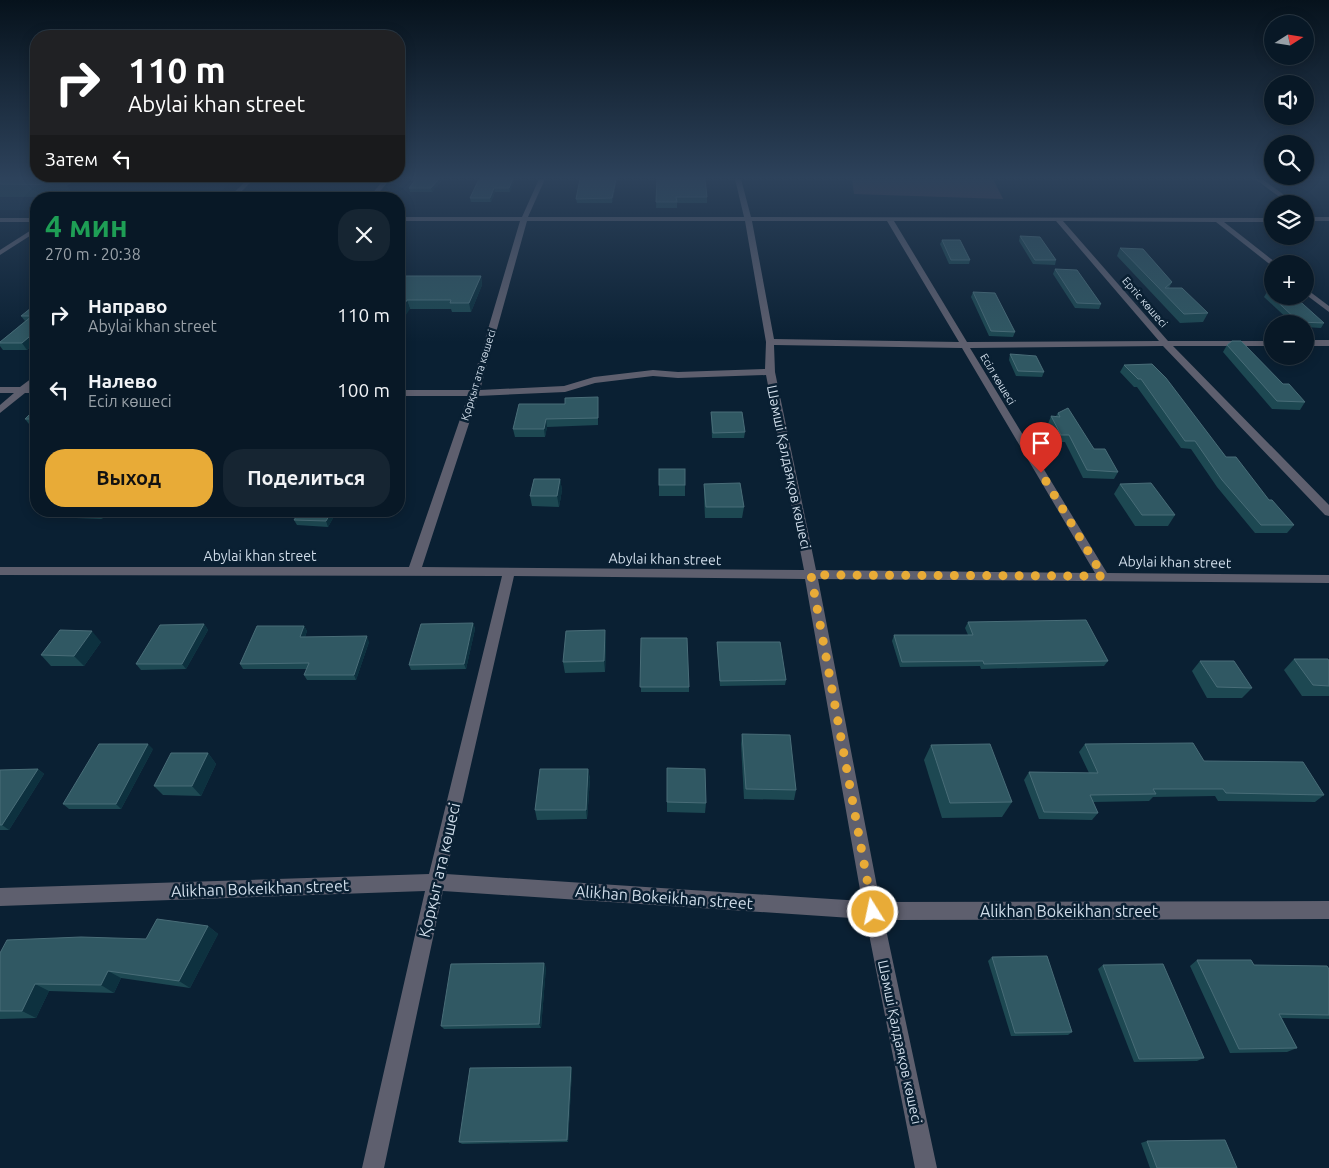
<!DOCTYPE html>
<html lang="ru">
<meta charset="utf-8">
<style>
:root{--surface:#081826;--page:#162532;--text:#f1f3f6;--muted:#98a0a7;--line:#293743;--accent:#e8ab37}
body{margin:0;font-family:Ubuntu,sans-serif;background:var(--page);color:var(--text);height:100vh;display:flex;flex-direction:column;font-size:19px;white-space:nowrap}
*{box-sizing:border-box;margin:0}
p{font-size:16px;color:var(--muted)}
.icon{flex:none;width:28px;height:28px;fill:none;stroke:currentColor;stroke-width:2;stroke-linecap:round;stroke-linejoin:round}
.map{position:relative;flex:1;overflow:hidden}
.drawer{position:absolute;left:30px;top:192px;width:375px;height:325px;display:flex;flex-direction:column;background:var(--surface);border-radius:20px;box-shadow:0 2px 12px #0003,0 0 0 1px var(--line)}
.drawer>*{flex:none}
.guide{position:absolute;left:30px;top:30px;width:375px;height:152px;border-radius:20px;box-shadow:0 2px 12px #0003,0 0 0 1px var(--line);background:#202124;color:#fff;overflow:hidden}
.needle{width:32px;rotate:78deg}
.fabs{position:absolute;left:1264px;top:15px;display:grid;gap:10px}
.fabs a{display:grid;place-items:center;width:50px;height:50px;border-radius:50%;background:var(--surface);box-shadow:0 2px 12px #0003,0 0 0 1px var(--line);font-size:25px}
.pin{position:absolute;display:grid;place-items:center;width:42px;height:42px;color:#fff;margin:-51px -21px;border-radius:50% 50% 50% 0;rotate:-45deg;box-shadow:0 0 5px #0007}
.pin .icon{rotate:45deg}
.me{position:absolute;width:55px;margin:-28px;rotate:350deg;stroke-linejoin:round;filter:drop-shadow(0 0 4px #0008)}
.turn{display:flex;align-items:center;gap:18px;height:105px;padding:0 15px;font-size:22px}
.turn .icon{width:65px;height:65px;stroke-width:2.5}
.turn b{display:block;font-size:35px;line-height:42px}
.then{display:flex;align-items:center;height:48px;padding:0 15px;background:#0003;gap:10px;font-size:19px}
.round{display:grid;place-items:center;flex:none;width:52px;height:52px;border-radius:20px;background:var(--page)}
.head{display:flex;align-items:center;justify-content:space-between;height:85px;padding:0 15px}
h1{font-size:30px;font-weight:600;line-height:38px;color:#1e9e55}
.cta{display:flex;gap:10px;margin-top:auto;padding:10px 15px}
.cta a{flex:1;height:58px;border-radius:20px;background:var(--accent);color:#111;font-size:20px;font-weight:600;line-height:58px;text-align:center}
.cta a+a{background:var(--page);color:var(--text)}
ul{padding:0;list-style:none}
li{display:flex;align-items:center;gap:15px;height:75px;padding:0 15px}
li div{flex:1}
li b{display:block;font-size:19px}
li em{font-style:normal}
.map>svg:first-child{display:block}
.built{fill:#0f2b42}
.green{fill:#45384a}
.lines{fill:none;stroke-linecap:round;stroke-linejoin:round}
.minor{fill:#5e5f6e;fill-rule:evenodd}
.wall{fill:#1d4852}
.shaded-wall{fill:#0d313f}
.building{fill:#305863;stroke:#496d78}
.route{stroke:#e8ab37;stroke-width:9;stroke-dasharray:0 16.2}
.labels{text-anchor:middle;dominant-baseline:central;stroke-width:5;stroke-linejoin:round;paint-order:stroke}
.far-street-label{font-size:11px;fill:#d0ddea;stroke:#0a2033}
.street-label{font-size:14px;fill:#d0ddea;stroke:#0a2033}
.near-street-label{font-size:16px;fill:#d0ddea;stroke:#0a2033}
</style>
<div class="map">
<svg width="1329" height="1168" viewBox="0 0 1329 1168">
<rect width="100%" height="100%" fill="#0a2033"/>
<path class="built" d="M0,179H235L212,199H36V210H0Z"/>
<path class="green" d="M852,179H993L1003,199L854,194Z"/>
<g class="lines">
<g class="minor">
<path d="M248,179H254L234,199H227Z"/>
<path d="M384,179H390L374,199H368Z"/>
<path d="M539,179H545L528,217H744L735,179H741L751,217L1272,218V222H1224L1275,262L1272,266L1216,222L1063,221L1168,341H1272V346H1173L1329,505V516L1325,515L1163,346L970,348L1107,573L1329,575V583L818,579L880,902L1329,901V919L884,920L937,1168H915L866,919L443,891L384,1168H362L425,891L0,906V888L429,874L502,576L0,575V567H409L468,396H399V390H470L520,221H399V217H522ZM527,221H745L766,342L765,369L678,372L653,370L594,377L564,386L480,390ZM752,221H887L959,342L774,339ZM894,221H1056L1159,341L967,342ZM774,345L962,348L1095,573L816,570L775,372ZM766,375L804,570L422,567L478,396L565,392L595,383L653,376L678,378ZM514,576L805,579L862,901L446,874Z"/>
<path d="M1255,179H1262L1297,204H1289Z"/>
<rect x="1305" y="217" width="24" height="4"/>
<rect x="0" y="218" width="36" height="4"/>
<path d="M36,227V232L0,255V250Z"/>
<path d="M1305,288L1329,306V312L1305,294Z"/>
<rect x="1305" y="340" width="24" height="6"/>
<path d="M36,375V383L31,387H36V393H25L0,413V405L14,393H0V387H20Z"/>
</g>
</g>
<g class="wall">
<path d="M0,179H105L74,197H0Z"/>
<path d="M443,179L432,192H410L409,188Z"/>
<path d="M515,179L510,192H495L491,202H471L470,198Z"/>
<path d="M580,179H617L612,203H577L576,199Z"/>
<path d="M657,179L707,197V203H677V208H656Z"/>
<path d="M1020,236L1056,260L1055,265L1033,264L1019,241Z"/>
<path d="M942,240L970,260L969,264H949L940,244Z"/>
<path d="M1120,248L1172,282L1169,288L1208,313L1203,322L1180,323L1117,256Z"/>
<path d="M1055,269L1101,304L1099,309L1075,308L1053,274Z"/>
<path d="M481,276L482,285L471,312H452L451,309H410L399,280Z"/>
<path d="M973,292L1015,332L1013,337L989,336L971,297Z"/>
<path d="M1267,292L1324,323L1321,328L1305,327V324H1293L1264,297Z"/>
<path d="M36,304V341L27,350H3L0,346V342L25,321L21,316Z"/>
<path d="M1227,345L1283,384L1305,402L1300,410L1272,409L1223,352Z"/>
<path d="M1010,354L1044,372L1042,377L1016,376L1009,360Z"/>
<path d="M1152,364L1226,457L1294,525L1287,533H1255L1217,487L1191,449L1181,448L1137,387H1134L1120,372L1124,365Z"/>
<path d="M598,397V425L547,427L545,437H515L513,429L565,404Z"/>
<path d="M36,408V424H29L25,419Z"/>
<path d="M711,412L745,432L744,438H712Z"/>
<path d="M1058,413L1118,472L1114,479L1083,478L1065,442H1058L1048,424L1051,416H1056Z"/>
<path d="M659,469L685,485V496H659Z"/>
<path d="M560,479L562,490L559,507L532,506L530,496Z"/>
<path d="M704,484L744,507L742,518H705L704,495Z"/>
<path d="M1120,484L1175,515L1168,526H1135L1114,494Z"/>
<path d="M70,511H108L102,519L76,518Z"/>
<path d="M300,511H337L328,527L297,525L294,520Z"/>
<path d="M968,622L1108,661L1104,666L981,669L980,666L900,667L892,641L894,635H968L965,628Z"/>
<path d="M473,623L475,629L466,669L411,670L409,665Z"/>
<path d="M204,624L208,630L186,669L141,670L136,664Z"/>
<path d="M304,626L307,631L305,637L369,642L356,680H307L304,675L307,669H243L240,664Z"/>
<path d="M641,638L689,687V692H641Z"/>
<path d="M606,641L605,672L565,673L563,662Z"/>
<path d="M101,642L84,666H51L41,655Z"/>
<path d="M717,642L786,680L785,685L720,686L717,648Z"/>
<path d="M1294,659L1329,661V696H1302L1284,670Z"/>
<path d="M1200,661L1252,688L1242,698H1207L1192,671Z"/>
<path d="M742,734L796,790L794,800L744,799L741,744Z"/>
<path d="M1085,744L1204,761L1324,795L1315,802L1218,801L1215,796L1153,797L1149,801L1093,802L1098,813L1092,820L1039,819L1024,780L1029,772L1089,773L1079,752Z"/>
<path d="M931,745L1012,802L1002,817L942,818L924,760Z"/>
<path d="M153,749L121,809H69L63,804Z"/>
<path d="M208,753L216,764L201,796L163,795L154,786Z"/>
<path d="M667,768L706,803L705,813L667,812Z"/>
<path d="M38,769L44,774L9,830H0V770Z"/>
<path d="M588,769L590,779L587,819L537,820L535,810Z"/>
<path d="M208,926L218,934L190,988L121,978L114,993L49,991L36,1018L0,1019V953L146,939Z"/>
<path d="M992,957L1072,1032L1068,1035L1011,1036L988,961Z"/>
<path d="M1197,960L1254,965L1329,969V1019L1282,1018L1297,1048L1287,1052L1230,1053L1190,966Z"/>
<path d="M1103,965L1204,1058L1197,1061L1134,1062L1098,969Z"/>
<path d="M546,967L541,1028L444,1029L441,1026Z"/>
<path d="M571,1067L572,1070L568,1142L462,1144L459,1142Z"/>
<path d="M1147,1141L1237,1168H1150L1141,1143Z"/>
</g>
<g class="shaded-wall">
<path d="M78,179H105L74,197L67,185Z"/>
<path d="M439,179H443L432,192L431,188Z"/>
<path d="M513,179H515L510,192L509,188Z"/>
<path d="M616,179L617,180L612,203V198Z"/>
<path d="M494,188L495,192L491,202L490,198Z"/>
<path d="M481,276L482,285L471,312L469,303Z"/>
<path d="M407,300L410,309L399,325V313Z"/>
<path d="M36,331V341L27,350L22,343Z"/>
<path d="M546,419L547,427L545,437L544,429Z"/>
<path d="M560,479L562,490L559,507L557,496Z"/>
<path d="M97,511H108L102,519Z"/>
<path d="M332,511H337L328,527L326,521Z"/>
<path d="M473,623L475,629L466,669L464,664Z"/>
<path d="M204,624L208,630L186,669L182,664Z"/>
<path d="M304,626L307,631L303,642L300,637Z"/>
<path d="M605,630L606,641L605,672L604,661Z"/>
<path d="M92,631L101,642L84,666L74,656Z"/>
<path d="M367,636L369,642L356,680L354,675Z"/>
<path d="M148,744L153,749L121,809L116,804Z"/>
<path d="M208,753L216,764L201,796L192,786Z"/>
<path d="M38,769L44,774L9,830L2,825Z"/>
<path d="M588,769L590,779L587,819L586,810Z"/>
<path d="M208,926L218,934L190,988L179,981Z"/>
<path d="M544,963L546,967L541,1028L539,1024Z"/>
<path d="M108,971L121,978L114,993L101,985Z"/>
<path d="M35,984L49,991L36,1018L22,1011Z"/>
<path d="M571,1067L572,1070L568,1142L567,1140Z"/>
</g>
<g class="building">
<path d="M0,179H78L67,185L0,184Z"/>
<path d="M416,179H439L431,188H409Z"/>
<path d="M479,179H513L509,188H494L490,198H470Z"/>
<path d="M580,179H616L612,198L576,199Z"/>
<path d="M657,179H705L707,197H676L677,202H656Z"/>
<path d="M1020,236L1040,237L1056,260H1035Z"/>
<path d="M942,240H960L970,260H951Z"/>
<path d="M1120,248L1143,249L1172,282L1165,288H1182L1208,313L1184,314Z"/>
<path d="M1055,269L1077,270L1101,304L1077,303Z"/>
<path d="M402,276H481L469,303H450L451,300H407L399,313V280Z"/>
<path d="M973,292L995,293L1015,332L991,331Z"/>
<path d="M1267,292H1272V296H1294L1324,323L1299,322Z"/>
<path d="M36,304V331L22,343H0V342L32,316H21Z"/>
<path d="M1232,341H1241L1283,384H1289L1305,402L1277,401L1227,345Z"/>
<path d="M1010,354L1036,356L1044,372L1018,371Z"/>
<path d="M1152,364L1166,378L1226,457H1236L1269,500H1272L1294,525H1261L1222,480L1195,441H1185L1141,379H1138L1124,365Z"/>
<path d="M598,397V418L546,419L544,429H513L519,404H565V398Z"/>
<path d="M36,408V419H25Z"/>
<path d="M1068,408L1094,449H1105L1118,472L1087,470L1069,435H1061L1051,416L1060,417L1058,413Z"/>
<path d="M711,412H742L745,432L713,433Z"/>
<rect x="659" y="469" width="26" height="16"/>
<path d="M534,479H560L557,496H530Z"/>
<path d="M740,483L744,507H706L704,484Z"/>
<path d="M1151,483L1175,515H1142L1120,484Z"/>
<path d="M300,511H332L326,521L294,520Z"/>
<path d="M1086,620L1108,661L984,664L983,661L902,662L894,635H973L968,622Z"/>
<path d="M473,623L464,664L409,665L421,624Z"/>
<path d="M204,624L182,664H136L160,625Z"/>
<path d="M257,626H304L300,637L367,636L354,675H304L309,663L240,664Z"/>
<path d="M60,630L92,631L74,656L41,655Z"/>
<path d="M605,630L604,661L563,662L566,631Z"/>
<path d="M641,638H687L689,687H640Z"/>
<path d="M717,642H780L786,680L720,681Z"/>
<path d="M1294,659H1328L1329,661V686L1313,685Z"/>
<path d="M1200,661H1234L1252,688L1217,687Z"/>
<path d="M742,734L790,735L796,790L746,789Z"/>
<path d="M1193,743L1204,761L1303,762L1324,795L1226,793L1223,789H1153L1156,794L1090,795L1098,813L1044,812L1029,772L1098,773L1085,744Z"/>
<path d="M99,744H148L116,804H63Z"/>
<path d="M990,744L1012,802L950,803L931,745Z"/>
<path d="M171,753H208L192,786H154Z"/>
<path d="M667,768L705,769L706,803L667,802Z"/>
<path d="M38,769L2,825H0V770Z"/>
<path d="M540,769H588L586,810H535Z"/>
<path d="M157,919L208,926L179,981L108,971L101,985L35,984L22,1011H0V953L7,940L81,937L146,939Z"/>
<path d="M1047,956L1072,1032L1015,1033L992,957Z"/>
<path d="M1197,960H1251L1254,965L1327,966L1329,969V1015L1279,1014L1297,1048L1239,1049Z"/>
<path d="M544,963L539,1024L441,1026L451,964Z"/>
<path d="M1163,964L1204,1058L1139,1059L1103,965Z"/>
<path d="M571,1067L567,1140L459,1142L470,1068Z"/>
<path d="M1225,1140L1237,1168H1157L1147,1141Z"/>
</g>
<linearGradient id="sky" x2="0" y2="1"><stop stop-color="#06121c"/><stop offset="0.52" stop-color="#2d425b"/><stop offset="1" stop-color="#2d425b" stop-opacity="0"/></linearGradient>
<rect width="1329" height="342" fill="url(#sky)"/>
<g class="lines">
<path class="route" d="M873,912L811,575L1103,576L1041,473"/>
</g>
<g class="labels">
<g class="far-street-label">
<text transform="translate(1145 302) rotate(49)">Ертіс көшесі</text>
<text transform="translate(478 375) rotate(-73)">Қорқыт ата көшесі</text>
<text transform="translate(998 379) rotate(59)">Есіл көшесі</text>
</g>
<g class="street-label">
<text transform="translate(789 467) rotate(78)">Шәмші Қалдаяқов көшесі</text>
<text x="260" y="556">Abylai khan street</text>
<text transform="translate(665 559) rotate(1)">Abylai khan street</text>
<text transform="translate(1175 562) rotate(1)">Abylai khan street</text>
<text transform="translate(900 1042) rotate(78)">Шәмші Қалдаяқов көшесі</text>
</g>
<g class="near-street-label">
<text transform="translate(439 870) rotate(-77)">Қорқыт ата көшесі</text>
<text transform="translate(260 888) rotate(-2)">Alikhan Bokeikhan street</text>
<text transform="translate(664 897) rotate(4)">Alikhan Bokeikhan street</text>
<text x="1069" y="911">Alikhan Bokeikhan street</text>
</g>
</g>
</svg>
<div class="fabs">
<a><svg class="needle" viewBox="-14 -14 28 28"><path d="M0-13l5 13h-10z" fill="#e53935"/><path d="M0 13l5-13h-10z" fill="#98a0a7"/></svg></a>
<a><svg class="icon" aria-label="sound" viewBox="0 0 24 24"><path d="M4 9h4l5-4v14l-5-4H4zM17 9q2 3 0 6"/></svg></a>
<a><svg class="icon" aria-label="search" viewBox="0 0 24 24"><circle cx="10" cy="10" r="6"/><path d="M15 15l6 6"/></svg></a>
<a><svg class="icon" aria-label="layers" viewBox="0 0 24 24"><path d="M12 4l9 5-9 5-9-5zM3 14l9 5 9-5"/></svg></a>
<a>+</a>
<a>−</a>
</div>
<div class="pin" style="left:1041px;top:473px;background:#d93025"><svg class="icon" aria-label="arrive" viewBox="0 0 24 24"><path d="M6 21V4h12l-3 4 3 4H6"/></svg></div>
<svg class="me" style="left:873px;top:912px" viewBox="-20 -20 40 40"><circle r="17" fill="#e8ab37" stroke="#fff" stroke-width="3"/><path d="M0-11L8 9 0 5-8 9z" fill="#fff"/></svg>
<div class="guide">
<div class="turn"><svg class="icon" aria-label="right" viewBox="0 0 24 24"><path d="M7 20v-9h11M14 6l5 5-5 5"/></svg><div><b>110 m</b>Abylai khan street</div></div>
<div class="then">Затем<svg class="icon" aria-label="left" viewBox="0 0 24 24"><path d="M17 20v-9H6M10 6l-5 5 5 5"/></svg></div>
</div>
<section class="drawer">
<div class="head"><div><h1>4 мин</h1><p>270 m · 20:38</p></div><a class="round"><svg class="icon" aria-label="close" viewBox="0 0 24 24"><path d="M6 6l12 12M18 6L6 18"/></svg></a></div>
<ul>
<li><svg class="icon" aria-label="right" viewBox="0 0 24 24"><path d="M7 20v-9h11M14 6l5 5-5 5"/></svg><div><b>Направо</b><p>Abylai khan street</p></div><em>110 m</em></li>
<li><svg class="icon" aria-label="left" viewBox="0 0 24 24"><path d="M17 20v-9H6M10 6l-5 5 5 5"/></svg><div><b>Налево</b><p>Есіл көшесі</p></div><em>100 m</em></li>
</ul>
<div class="cta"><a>Выход</a><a>Поделиться</a></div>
</section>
</div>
